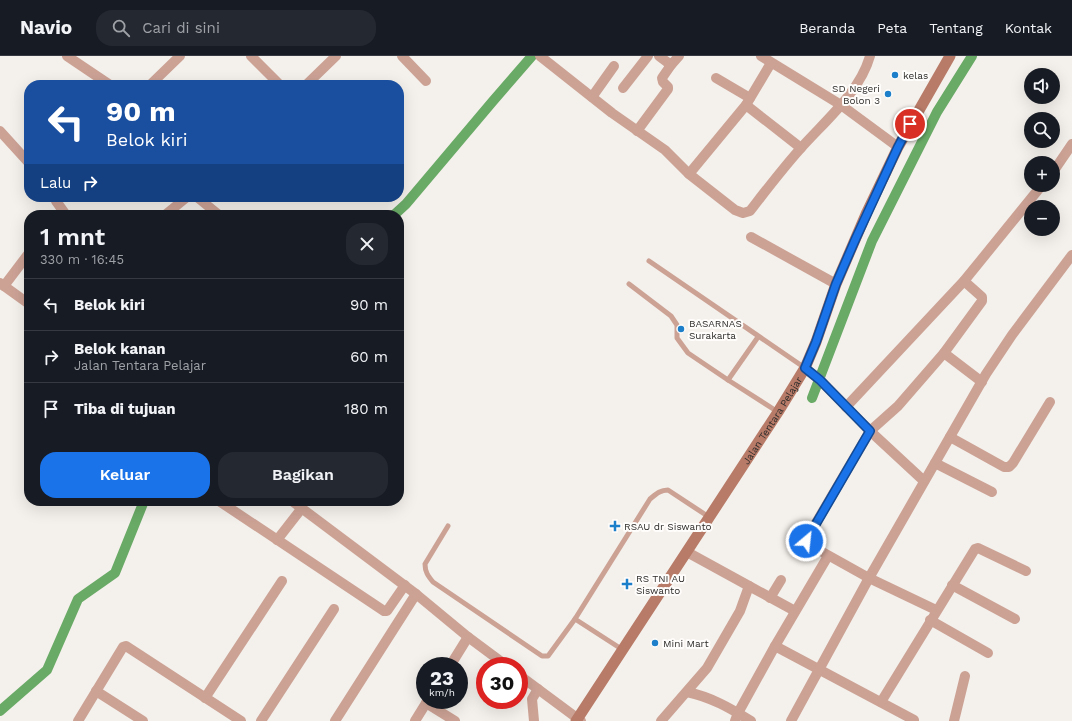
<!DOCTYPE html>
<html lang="id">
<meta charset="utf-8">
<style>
:root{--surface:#171b24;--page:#242831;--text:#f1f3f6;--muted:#9ea1a6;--line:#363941;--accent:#1a73e8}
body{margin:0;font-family:"Work Sans",sans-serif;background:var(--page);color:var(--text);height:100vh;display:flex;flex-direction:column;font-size:15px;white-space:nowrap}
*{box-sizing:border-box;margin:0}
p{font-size:13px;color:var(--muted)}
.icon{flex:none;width:22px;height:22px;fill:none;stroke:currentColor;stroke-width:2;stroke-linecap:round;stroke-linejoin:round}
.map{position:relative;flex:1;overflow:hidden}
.panel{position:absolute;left:24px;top:154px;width:380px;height:296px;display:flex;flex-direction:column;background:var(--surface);border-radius:16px;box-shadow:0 4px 16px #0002}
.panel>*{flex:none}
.top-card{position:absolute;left:24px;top:24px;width:380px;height:122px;border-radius:16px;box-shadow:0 4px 16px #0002;background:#1a4fa0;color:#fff;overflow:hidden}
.controls{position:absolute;left:1024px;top:12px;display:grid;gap:8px}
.controls a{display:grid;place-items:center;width:36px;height:36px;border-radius:50%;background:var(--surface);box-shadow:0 4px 16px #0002;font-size:20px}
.speed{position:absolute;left:416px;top:601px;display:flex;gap:8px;font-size:20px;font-weight:700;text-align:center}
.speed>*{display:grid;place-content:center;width:52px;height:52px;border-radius:50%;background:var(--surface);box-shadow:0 4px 16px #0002;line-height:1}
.speed small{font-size:10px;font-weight:400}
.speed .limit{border:6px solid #d22;background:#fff;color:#111}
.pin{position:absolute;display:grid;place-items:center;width:34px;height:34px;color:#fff;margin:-17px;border:2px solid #fff;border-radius:50%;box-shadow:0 1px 4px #0007}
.me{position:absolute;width:44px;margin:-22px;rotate:28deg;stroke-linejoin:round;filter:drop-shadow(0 0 3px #0008)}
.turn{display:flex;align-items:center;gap:14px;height:84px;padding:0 16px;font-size:18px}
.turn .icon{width:52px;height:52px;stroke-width:2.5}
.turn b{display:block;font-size:28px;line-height:34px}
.then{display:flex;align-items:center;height:38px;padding:0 16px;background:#0003;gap:8px;font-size:15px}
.round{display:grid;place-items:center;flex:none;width:42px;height:42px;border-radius:16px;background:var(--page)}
.headline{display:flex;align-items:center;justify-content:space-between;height:68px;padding:0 16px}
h1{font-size:24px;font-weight:600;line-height:30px}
.cta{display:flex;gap:8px;margin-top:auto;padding:8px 16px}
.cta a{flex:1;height:46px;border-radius:16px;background:var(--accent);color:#fff;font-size:16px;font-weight:600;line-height:46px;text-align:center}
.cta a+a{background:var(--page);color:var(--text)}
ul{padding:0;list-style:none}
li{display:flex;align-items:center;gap:12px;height:52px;padding:0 16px;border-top:1px solid var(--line)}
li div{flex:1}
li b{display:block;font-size:15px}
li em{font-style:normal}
header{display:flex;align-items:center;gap:24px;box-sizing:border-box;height:56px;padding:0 20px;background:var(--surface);border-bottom:1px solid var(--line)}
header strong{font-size:19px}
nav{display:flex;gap:22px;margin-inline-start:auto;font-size:14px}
.search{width:280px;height:36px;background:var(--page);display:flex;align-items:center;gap:10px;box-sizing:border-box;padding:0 14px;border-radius:16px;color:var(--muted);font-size:15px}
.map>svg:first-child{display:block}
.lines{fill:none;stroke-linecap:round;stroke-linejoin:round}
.canal{stroke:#69aa66;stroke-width:10}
.service{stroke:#cca295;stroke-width:5}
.minor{stroke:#cca295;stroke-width:10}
.secondary{stroke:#b87b68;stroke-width:11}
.route-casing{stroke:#114b97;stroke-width:10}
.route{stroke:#1a73e8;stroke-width:7}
.poi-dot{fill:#1d7fca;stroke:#fffdfb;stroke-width:1.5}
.labels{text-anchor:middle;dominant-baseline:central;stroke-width:4;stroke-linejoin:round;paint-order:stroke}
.poi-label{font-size:10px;fill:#2f2d2b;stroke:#fffdfb;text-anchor:start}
.street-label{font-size:10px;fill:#2f2d2b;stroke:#fffdfb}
</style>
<header>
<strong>Navio</strong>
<div class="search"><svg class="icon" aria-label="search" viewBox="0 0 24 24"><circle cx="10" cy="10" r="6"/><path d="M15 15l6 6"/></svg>Cari di sini</div>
<nav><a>Beranda</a><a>Peta</a><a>Tentang</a><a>Kontak</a></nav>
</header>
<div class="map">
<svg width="1072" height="665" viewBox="0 0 1072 665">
<rect width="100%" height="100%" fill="#f4f0eb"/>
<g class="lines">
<g class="canal">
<path d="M394,159L406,148L493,45L532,0"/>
<path d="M812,342L872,185L937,56L972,0"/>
<path d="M0,655L47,614L78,543L115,517L144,445"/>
</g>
<g class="service">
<path d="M649,205L805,312"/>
<path d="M629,228L671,260L677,269V282L688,297L728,324L778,356"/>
<path d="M728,324L758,281"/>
<path d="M448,470L425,508C425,516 428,520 433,526L542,600H548L575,563"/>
<path d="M623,594L575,563L650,443C656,438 660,434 668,434L709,461"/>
</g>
<g class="minor">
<path d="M67,0L110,29"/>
<path d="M251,0L280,29"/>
<path d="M402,0L426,25"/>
<path d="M540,0L612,57L665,94L689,118L735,154L743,157L750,155C767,133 783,112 801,92C825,65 860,36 870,0"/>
<path d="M659,0L671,9L679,0"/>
<path d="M761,0L841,49L898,91"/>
<path d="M716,22L750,42"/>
<path d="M150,29L180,0"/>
<path d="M306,29L336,0"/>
<path d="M623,32L648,0"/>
<path d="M592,41L614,10"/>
<path d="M746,49L801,92"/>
<path d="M0,75L29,107"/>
<path d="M637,75L668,33V31L663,26L662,22L671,9"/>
<path d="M1053,116L1072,88"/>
<path d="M689,118L746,49L771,7"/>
<path d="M197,141L219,159"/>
<path d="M56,145L66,159"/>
<path d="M165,159L187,141"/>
<path d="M751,181L836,228"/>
<path d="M0,227L29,248"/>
<path d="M4,230L29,197"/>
<path d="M944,297L982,245V241L964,225"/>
<path d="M805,312L820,324L870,375L924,425"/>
<path d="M846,351L964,225L1042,129"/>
<path d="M950,381L1004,411H1009L1013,407L1050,346"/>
<path d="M935,407L992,436"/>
<path d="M219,445L384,555H387L405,529"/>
<path d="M292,445L416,538L468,581L507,610"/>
<path d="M277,484L302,452"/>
<path d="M952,529L1015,563"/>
<path d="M749,530L795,555"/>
<path d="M770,542L781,524"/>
<path d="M936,554L869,522L808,488L806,484L870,375L898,350L944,297L982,326"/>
<path d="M930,564L988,597"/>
<path d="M775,590L914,664L913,665"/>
<path d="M450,610L468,581"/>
<path d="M519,619L581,665"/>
<path d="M96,635L143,665"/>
<path d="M687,636C711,641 730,652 751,665"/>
<path d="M205,642L282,525"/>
<path d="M881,646L975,493L978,492L1026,515"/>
<path d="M426,647L455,665"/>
<path d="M78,665L123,591L126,590L241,665"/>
<path d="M261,665L334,553"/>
<path d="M335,665L416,538"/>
<path d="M415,665L428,644"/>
<path d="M534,665L532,643L538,633"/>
<path d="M661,665L707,612L740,555L749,530L687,496"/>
<path d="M735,665L738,657L775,590L828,500"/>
<path d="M791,665L869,522L986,318L1012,279L1072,199"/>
<path d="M954,665L965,620"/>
</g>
<path class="secondary" id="s1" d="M576,665L778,356L805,312L816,286L836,228L867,156L898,91L950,0"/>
</g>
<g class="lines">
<g class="route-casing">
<path id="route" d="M806,485L870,375L820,324L805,312L816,286L836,228L856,182L898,91L910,68"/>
</g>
<use href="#route" class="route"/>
</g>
<g class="poi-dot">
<circle cx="895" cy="19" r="4"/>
<circle cx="888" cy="38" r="4"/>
<circle cx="681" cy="273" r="4"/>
<path d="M613 464h4v4h4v4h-4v4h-4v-4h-4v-4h4z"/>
<path d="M625 522h4v4h4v4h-4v4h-4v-4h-4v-4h4z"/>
<circle cx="655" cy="587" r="4"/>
</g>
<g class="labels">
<g class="poi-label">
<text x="903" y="19">kelas</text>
<text x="880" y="32" text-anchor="end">SD Negeri<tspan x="880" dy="12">Bolon 3</tspan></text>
<text x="689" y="267">BASARNAS<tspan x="689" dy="12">Surakarta</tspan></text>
<text x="624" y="470">RSAU dr Siswanto</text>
<text x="636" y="522">RS TNI AU<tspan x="636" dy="12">Siswanto</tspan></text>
<text x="663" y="587">Mini Mart</text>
</g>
<g class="street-label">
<text stroke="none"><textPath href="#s1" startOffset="359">Jalan Tentara Pelajar</textPath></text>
</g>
</g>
</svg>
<div class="controls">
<a><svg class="icon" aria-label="sound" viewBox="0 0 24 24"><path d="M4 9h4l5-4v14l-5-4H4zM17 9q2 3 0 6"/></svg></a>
<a><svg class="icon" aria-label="search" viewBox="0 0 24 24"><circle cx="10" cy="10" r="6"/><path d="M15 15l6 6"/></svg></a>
<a>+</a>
<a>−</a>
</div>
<div class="speed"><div>23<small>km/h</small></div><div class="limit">30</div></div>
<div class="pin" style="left:910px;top:68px;background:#d93025"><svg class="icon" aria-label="arrive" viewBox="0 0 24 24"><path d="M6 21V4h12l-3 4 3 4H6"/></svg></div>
<svg class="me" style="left:806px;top:485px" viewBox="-20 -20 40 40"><circle r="17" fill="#1a73e8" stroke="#fff" stroke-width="3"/><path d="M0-11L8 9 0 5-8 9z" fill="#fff"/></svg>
<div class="top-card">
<div class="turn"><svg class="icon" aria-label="left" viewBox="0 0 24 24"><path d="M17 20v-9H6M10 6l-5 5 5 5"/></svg><div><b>90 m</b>Belok kiri</div></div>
<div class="then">Lalu<svg class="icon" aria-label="right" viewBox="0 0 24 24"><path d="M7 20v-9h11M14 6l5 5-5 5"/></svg></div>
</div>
<section class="panel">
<div class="headline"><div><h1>1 mnt</h1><p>330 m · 16:45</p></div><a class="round"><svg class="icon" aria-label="close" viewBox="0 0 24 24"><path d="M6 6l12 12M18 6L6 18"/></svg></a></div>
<ul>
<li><svg class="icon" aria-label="left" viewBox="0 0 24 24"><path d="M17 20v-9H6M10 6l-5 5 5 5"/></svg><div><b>Belok kiri</b></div><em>90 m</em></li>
<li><svg class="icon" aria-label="right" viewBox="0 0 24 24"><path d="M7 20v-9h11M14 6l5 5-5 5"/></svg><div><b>Belok kanan</b><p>Jalan Tentara Pelajar</p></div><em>60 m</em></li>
<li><svg class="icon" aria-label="arrive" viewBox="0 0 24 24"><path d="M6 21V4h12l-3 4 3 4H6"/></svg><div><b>Tiba di tujuan</b></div><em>180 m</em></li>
</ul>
<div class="cta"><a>Keluar</a><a>Bagikan</a></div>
</section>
</div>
